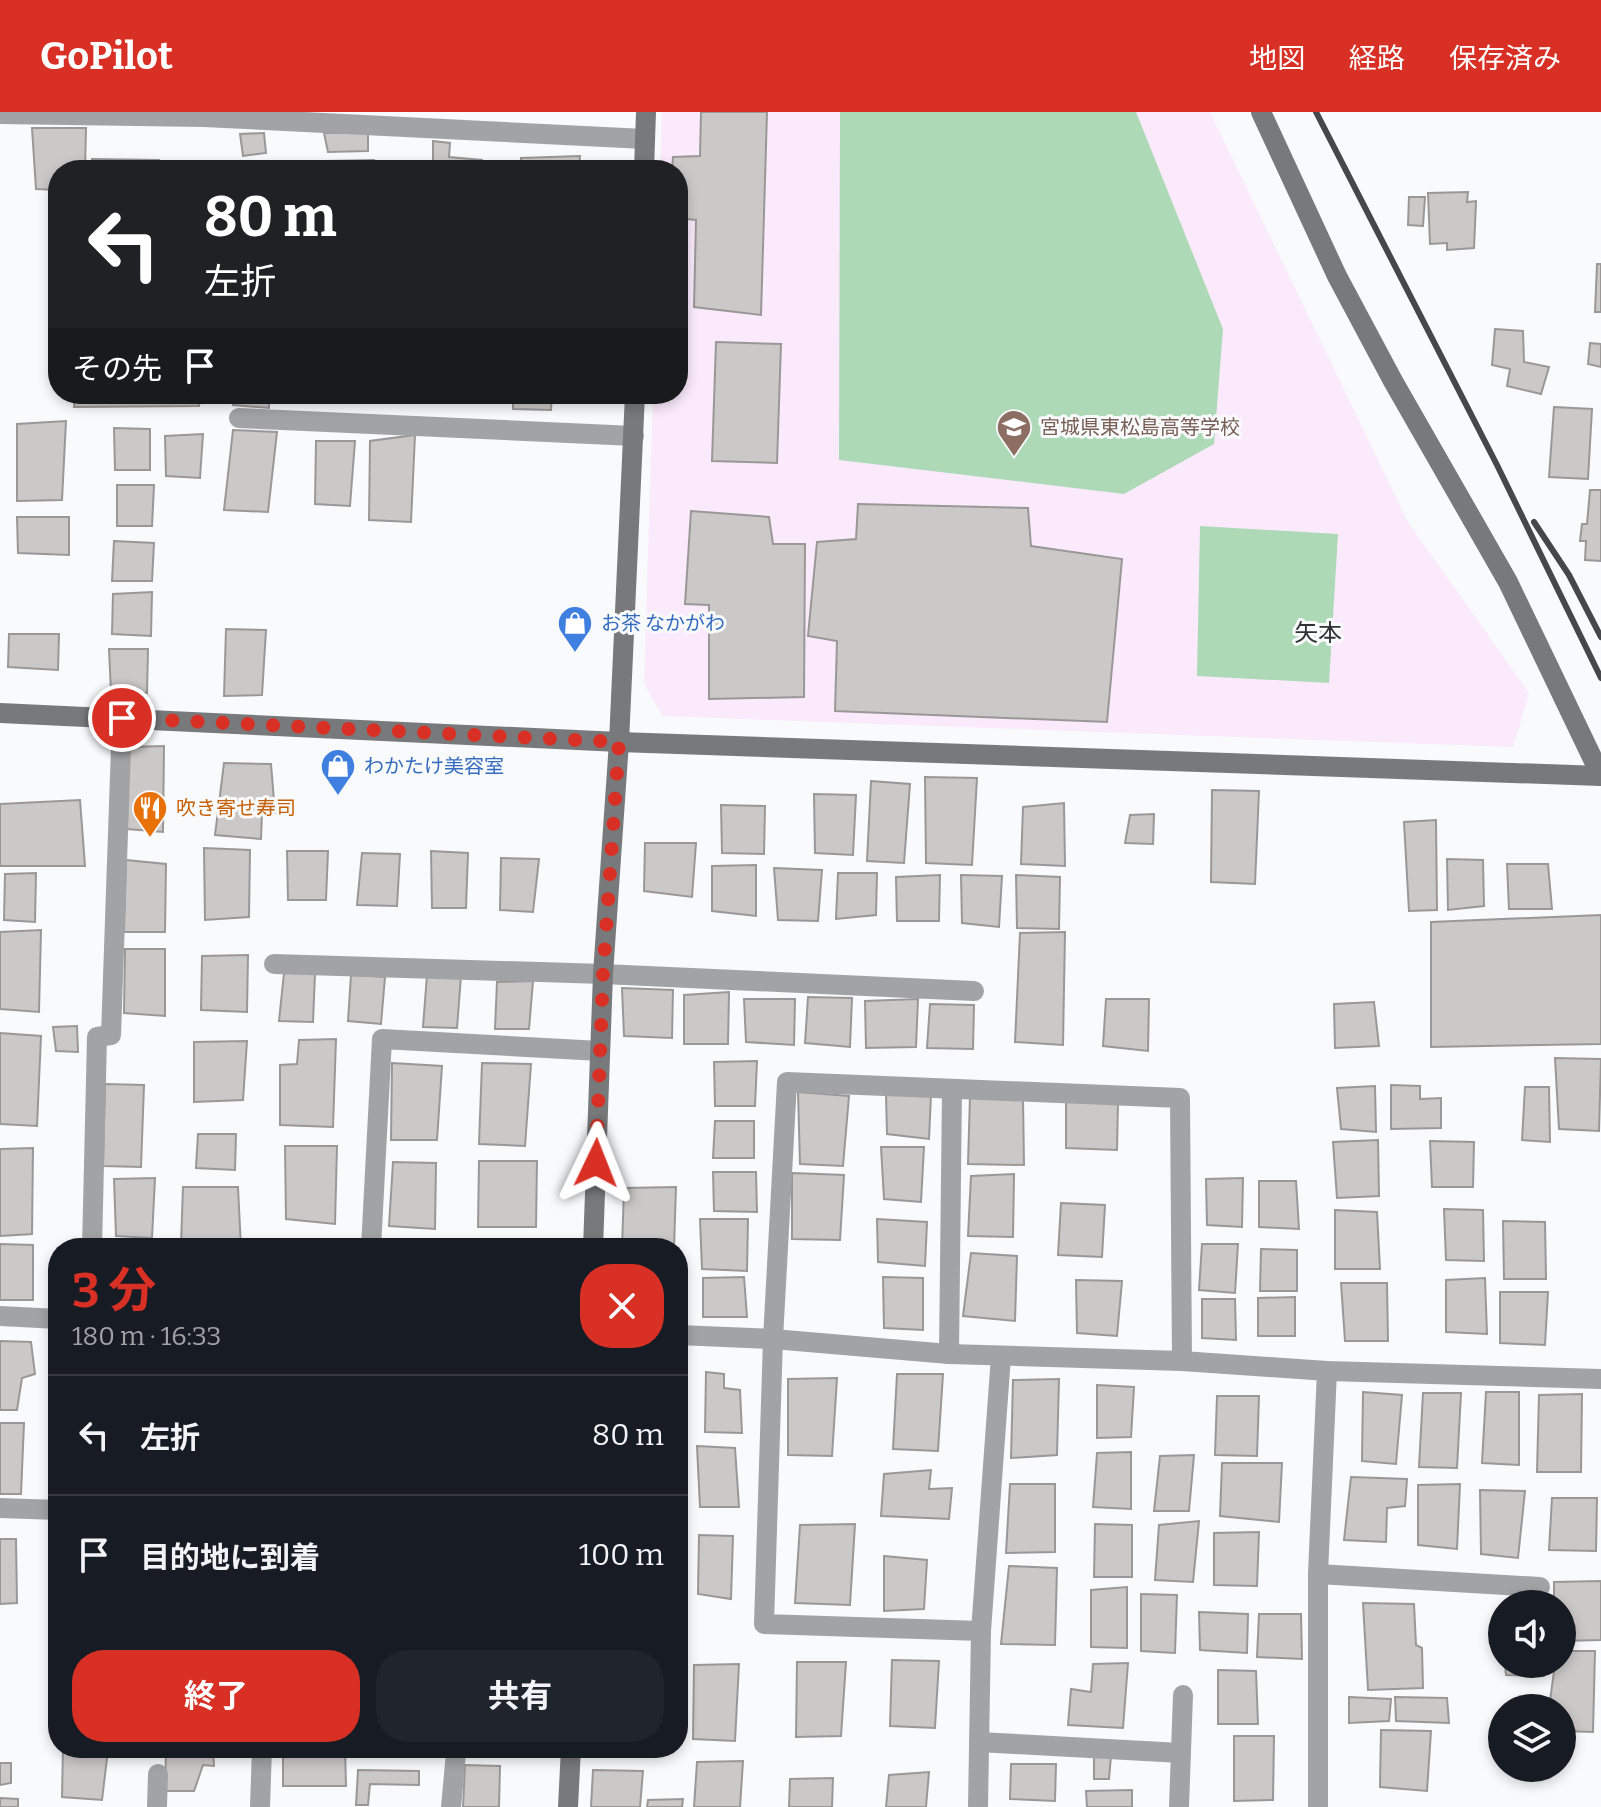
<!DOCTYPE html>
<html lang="ja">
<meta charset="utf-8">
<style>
:root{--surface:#171b24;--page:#20242c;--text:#f1f3f6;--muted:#9ea1a6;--line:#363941;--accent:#d93025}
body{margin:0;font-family:Bitter,"Noto Sans JP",serif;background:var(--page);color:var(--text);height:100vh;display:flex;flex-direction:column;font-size:30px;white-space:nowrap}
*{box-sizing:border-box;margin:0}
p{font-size:26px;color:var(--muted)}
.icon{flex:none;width:44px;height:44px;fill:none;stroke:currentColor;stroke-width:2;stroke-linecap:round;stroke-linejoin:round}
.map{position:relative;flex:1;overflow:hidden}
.panel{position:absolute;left:48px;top:1126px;width:640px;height:520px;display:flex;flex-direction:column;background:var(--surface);border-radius:32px;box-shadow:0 4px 12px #0003}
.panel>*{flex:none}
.guide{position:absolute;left:48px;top:48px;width:640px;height:244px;border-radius:32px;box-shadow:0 4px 12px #0003;background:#202124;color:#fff;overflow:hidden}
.buttons{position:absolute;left:1488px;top:1478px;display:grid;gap:16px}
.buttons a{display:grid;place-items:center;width:88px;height:88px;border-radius:50%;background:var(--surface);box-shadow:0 4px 12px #0003;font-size:40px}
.pin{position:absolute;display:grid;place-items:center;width:68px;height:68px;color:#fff;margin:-34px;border:4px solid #fff;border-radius:50%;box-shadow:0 2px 8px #0007}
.me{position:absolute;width:88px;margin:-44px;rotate:2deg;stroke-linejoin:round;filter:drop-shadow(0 0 6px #0008)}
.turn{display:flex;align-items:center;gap:28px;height:168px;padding:0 24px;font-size:36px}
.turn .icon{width:104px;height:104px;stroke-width:2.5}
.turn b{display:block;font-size:56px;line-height:68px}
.then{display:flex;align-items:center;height:76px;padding:0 24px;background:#0003;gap:16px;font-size:30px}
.round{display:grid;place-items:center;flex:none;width:84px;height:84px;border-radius:32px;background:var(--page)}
.headline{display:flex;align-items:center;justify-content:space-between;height:136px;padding:0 24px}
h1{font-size:48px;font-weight:700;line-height:60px;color:var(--accent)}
.cta{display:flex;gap:16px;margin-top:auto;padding:16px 24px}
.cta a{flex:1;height:92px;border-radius:32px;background:var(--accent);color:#fff;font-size:32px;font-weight:700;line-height:92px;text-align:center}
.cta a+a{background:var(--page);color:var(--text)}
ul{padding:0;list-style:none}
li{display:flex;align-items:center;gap:24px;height:120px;padding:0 24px;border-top:2px solid var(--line)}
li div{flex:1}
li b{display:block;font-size:30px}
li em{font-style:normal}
header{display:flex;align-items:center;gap:48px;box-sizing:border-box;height:112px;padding:0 40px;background:var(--accent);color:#fff}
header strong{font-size:38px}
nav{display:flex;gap:44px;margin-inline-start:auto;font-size:28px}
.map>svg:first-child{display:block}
.education{fill:#faeafc}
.green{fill:#add9b7}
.building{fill:#cbc9c7;stroke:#9a9897;stroke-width:2}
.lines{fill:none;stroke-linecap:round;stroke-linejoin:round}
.street{stroke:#a2a3a4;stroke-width:20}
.secondary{stroke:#78797b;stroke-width:20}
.rail{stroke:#464748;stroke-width:6}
.route{stroke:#d93025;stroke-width:14;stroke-dasharray:0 25.2}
.labels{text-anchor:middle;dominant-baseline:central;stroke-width:6;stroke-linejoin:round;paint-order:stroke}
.education-label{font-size:20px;fill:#785e54;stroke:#f8fafc;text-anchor:start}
.shop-label{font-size:20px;fill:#366cbe;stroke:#f8fafc;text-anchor:start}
.food-label{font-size:20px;fill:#c56008;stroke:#f8fafc;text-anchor:start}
.quarter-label{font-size:24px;fill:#323233;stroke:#f8fafc}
</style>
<header>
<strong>GoPilot</strong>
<nav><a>地図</a><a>経路</a><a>保存済み</a></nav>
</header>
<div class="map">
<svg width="1601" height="1695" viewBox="0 0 1601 1695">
<rect width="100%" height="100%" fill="#f8fafc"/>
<path class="education" d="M662,0H1210L1408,410L1529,581L1513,635L662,604L644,571L653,282H678V58H660Z"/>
<g class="green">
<path d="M840,0H1136L1223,217L1214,332L1124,382L839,348Z"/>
<path d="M1200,414L1338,422L1329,571L1197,564Z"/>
</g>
<g class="building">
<path d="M701,0H767L761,203L694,195L696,108L678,106V58H672L673,45L700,44Z"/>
<path d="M32,16H86L85,58H58V78L36,77Z"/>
<path d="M264,21L266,41L243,44L240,22Z"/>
<path d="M324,21H368V39L328,40Z"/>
<path d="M433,29L450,31L449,45L482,48V58H433Z"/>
<path d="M580,44L579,58H521V46Z"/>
<path d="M92,47L159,48L158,58H92Z"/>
<path d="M374,48V58H326V49Z"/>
<path d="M1468,80L1467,90L1476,89L1474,136L1447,138V131L1430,132L1428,81Z"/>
<path d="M1409,85H1425L1423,114L1408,113Z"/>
<path d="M1597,152H1601V200H1595Z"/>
<path d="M1495,217L1523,219L1524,250L1549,255L1541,282L1507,274L1510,257L1492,253Z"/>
<path d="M716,230L781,232L777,351L712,349Z"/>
<path d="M1590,231L1601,232V255L1588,252Z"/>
<path d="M75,282H200L199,294L74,295Z"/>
<path d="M234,282H269V296L233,293Z"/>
<path d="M320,282H368L367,291L321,288Z"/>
<path d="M513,282H552L551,298L513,297Z"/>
<path d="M1554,295L1592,297L1588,367L1549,365Z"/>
<path d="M66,309L62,388L17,389V312Z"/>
<path d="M114,316L150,317V358H115Z"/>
<path d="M233,318L277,320L268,400L224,398Z"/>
<path d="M203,322L200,366L166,364L165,324Z"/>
<path d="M415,323L411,410L369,408L370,329Z"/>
<path d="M316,329H355L350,394L315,392Z"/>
<path d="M117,373H154L152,414H117Z"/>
<path d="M1590,378H1601V449L1585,448L1586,429H1580L1582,412H1587Z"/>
<path d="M858,392L1028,396L1031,434L1122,447L1107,610L835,599L837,529L808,524L817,430L856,427Z"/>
<path d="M691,399L769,405L773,432H805L804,585L709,587V493L685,492Z"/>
<path d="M17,405H69V443L18,441Z"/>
<path d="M114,429L154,431L152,469H112Z"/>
<path d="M152,480L151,524L112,522L113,482Z"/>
<path d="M226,517L266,518L262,583L224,584Z"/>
<path d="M9,522H59L58,558L8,555Z"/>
<path d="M109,537H148L147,581L111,580Z"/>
<path d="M164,634L163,720L127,717L128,635Z"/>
<path d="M224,651L271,652L275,701H262L261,727L215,723Z"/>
<path d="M925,665L977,666L972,753L926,751Z"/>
<path d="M871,669L910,672L904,751L867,749Z"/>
<path d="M1212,678L1259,679L1255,772L1211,770Z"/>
<path d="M814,682L856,683L853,743L815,741Z"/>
<path d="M80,688L85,754H0V692Z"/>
<path d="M1064,691L1065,754L1021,752L1023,695Z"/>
<path d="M721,693L765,694L764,742L722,741Z"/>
<path d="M1154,702L1153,732L1125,731L1130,703Z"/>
<path d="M1436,708L1437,798L1409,799L1404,710Z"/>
<path d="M645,731H696L692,785L644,779Z"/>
<path d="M204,736L250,738L249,805L205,808Z"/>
<path d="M287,739H328L326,788H288Z"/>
<path d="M431,739L468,741L466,796H432Z"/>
<path d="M362,741L400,742L397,794L357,793Z"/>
<path d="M501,746L539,747L533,800L500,798Z"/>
<path d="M1447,747L1483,748L1484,794L1448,798Z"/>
<path d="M126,748L166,752L165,820H124Z"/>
<path d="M1507,752H1548L1552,797H1509Z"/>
<path d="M756,753V804L712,799V754Z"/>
<path d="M774,756L822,758L818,809L778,808Z"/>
<path d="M36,761L35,810L4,808L5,762Z"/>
<path d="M838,761H877L876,803L836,807Z"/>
<path d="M940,763L939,809H897L896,765Z"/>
<path d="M961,763L1002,764L999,815L962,811Z"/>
<path d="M1016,763L1060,765L1059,817L1017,816Z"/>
<path d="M1601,803V932L1431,935V810Z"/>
<path d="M41,818L39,900L0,897V820Z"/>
<path d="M1065,820L1063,933L1015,930L1020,821Z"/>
<path d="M125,837H165V904L124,901Z"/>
<path d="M248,843L247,900L201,898L202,844Z"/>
<path d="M284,861H315L313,910L279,909Z"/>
<path d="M351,863L385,865L381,912L348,909Z"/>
<path d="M427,863L461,864L457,916L423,915Z"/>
<path d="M533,869L529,917H495L497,870Z"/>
<path d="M622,876L673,878L672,926L624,924Z"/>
<path d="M729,880L728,932H684V883Z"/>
<path d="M808,885L852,886L850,935L805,931Z"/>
<path d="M744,887H795L794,933L746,930Z"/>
<path d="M918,887L916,935L866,936L865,889Z"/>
<path d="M1106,887H1149L1148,939L1103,934Z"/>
<path d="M1374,890L1379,934L1335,936L1334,892Z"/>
<path d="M930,892L974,893L973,937L927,936Z"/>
<path d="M77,914L78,940L56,939L53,915Z"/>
<path d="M0,921L41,924L37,1014L0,1012Z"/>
<path d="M336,927L333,1015L280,1013V953L297,952L299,928Z"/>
<path d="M247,929L243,988L194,990V930Z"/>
<path d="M1555,946L1601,947L1599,1019L1559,1017Z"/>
<path d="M757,949L755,994H715L714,950Z"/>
<path d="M392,951L442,954L437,1028H391Z"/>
<path d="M482,951L531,952L525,1034L479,1032Z"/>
<path d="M105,972L144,973L141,1055L103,1054Z"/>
<path d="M1391,973L1420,974V987L1441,986V1016L1391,1017Z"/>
<path d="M1375,974L1376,1020L1341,1017L1337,976Z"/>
<path d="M1525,975H1549L1550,1030L1522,1028Z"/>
<path d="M798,980L849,984L843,1054L800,1052Z"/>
<path d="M886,982L931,983L929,1027L887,1022Z"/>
<path d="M970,984L1023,987L1024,1053L968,1052Z"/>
<path d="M1066,986L1118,989L1117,1038L1066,1036Z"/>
<path d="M715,1009H754V1046H713Z"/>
<path d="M198,1022H236L235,1058L196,1056Z"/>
<path d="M1378,1028L1379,1084L1337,1086L1333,1030Z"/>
<path d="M1430,1029L1474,1030L1473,1075H1432Z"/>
<path d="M285,1034H337L335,1112L286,1107Z"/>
<path d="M881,1035H924L921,1090L884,1087Z"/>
<path d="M33,1036L32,1122L0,1124V1037Z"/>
<path d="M479,1049H537L536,1115H478Z"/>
<path d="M393,1050L436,1051L435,1117L389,1114Z"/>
<path d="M713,1060H756L757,1100L714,1099Z"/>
<path d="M792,1061L844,1063L840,1128L792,1127Z"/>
<path d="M1014,1062L1013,1125L968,1124L971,1064Z"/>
<path d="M155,1066L152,1126L116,1124L114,1067Z"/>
<path d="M1243,1066L1242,1115L1207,1113L1206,1067Z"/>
<path d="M1259,1069H1296L1299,1117L1259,1115Z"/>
<path d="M183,1075H238L241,1136H197L181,1132Z"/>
<path d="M676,1075L674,1136H622L624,1076Z"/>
<path d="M1061,1091L1105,1093L1102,1145L1058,1143Z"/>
<path d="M1444,1097L1483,1098L1484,1149L1446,1148Z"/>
<path d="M1335,1098L1377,1100L1380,1157H1335Z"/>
<path d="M700,1107H748L747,1159L702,1157Z"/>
<path d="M877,1107L927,1110L925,1154L878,1150Z"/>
<path d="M1503,1109L1545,1110L1546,1167H1504Z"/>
<path d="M0,1132L33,1133V1188H0Z"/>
<path d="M1202,1132H1238L1235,1181L1199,1178Z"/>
<path d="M1261,1137L1297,1138V1179H1260Z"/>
<path d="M971,1141L1017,1144L1015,1209L963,1204Z"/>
<path d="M744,1165L747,1205H703V1166Z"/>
<path d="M883,1165L923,1166V1218L884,1216Z"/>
<path d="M1485,1166L1487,1222L1446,1220V1168Z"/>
<path d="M1076,1168L1122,1169L1117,1224L1077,1221Z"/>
<path d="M1341,1171H1387L1388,1229H1345Z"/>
<path d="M1500,1180H1548L1545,1233L1500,1231Z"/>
<path d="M1295,1185V1224H1258V1186Z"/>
<path d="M1202,1187H1235L1236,1228L1202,1226Z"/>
<path d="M0,1229L31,1230L35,1262L22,1266L17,1298H0Z"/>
<path d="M706,1260L724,1262V1276L740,1278L742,1321L705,1320Z"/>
<path d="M897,1262H943L938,1339L893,1337Z"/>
<path d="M837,1266L832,1344L788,1343V1267Z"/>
<path d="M1059,1267L1057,1343L1011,1346L1013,1268Z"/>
<path d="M1097,1273L1134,1275L1131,1325L1097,1326Z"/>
<path d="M1363,1280L1402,1283L1396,1352L1362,1349Z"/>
<path d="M1486,1280H1519V1353L1482,1351Z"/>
<path d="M1423,1281H1461L1457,1356L1419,1355Z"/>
<path d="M1582,1282L1581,1360H1537L1539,1283Z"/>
<path d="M1217,1284H1259L1257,1344L1215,1343Z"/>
<path d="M0,1311H24L21,1382H0Z"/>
<path d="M697,1334L735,1336L739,1395H700Z"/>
<path d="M1131,1340V1397L1093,1395L1097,1341Z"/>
<path d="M1194,1343L1189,1399H1154L1160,1344Z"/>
<path d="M1222,1351H1282L1279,1410L1220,1404Z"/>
<path d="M931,1358L929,1377L952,1376L949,1407L881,1404L884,1362Z"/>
<path d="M1351,1365L1407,1367L1405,1394L1387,1396L1386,1430L1344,1428Z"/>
<path d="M1010,1372H1055V1440L1006,1441Z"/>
<path d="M1460,1372L1457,1437L1418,1433V1373Z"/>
<path d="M1480,1378L1525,1379L1518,1446L1481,1442Z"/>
<path d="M1552,1386H1597L1596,1439L1549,1438Z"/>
<path d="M1199,1409L1193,1470L1155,1468L1159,1413Z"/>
<path d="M855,1412L850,1493L795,1491L800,1413Z"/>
<path d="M1095,1412L1132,1413V1465H1094Z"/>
<path d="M55,1420H58V1495H54Z"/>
<path d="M1259,1420L1257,1474L1214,1473V1421Z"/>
<path d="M699,1423L733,1424L731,1487L698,1482Z"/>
<path d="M0,1427H16L17,1491L0,1492Z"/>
<path d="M884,1444L927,1448L924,1497L884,1499Z"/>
<path d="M1009,1454L1057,1456L1055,1533L1001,1532Z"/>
<path d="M1601,1469V1528L1562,1529V1492H1554V1470Z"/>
<path d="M1127,1475V1536L1091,1535V1478Z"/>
<path d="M1141,1482L1177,1483L1175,1541L1141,1539Z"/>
<path d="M1363,1491L1414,1492L1416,1533L1422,1536L1423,1576L1368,1578Z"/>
<path d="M1199,1500L1248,1502L1247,1541L1200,1538Z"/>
<path d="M1259,1502H1301L1302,1547L1257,1545Z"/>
<path d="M1562,1539H1595L1593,1620L1562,1619V1596H1549L1555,1552H1562Z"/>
<path d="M892,1548L939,1549L935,1616L890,1614Z"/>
<path d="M797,1550H846L841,1624L796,1625Z"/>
<path d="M1128,1551L1123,1616L1068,1613L1071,1577L1091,1580L1093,1552Z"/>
<path d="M739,1552L735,1629L693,1627L694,1553Z"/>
<path d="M1505,1552H1546L1544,1564L1506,1563Z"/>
<path d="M1218,1558L1256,1559L1258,1612H1218Z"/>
<path d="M1349,1585L1391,1587L1389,1609L1349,1611Z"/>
<path d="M1395,1585L1447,1586L1449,1611L1396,1609Z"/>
<path d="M1381,1618L1431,1619L1427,1679L1380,1675Z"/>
<path d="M1234,1624H1274L1273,1688L1234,1689Z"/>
<path d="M63,1636L108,1638L102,1688L62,1685Z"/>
<path d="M166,1636H213L214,1654L203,1653L194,1679H165Z"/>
<path d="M283,1636H345L346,1674H283Z"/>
<path d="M1094,1644H1111L1109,1667H1094Z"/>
<path d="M743,1649L740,1695H694L697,1650Z"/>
<path d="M0,1651H11V1671L0,1673Z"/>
<path d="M1011,1652H1056L1055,1689L1010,1687Z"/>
<path d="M465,1653L500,1654L499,1695H463Z"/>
<path d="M358,1658L419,1659V1673L370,1672L368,1693H356Z"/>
<path d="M593,1658L643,1659L640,1695H591Z"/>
<path d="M929,1660L926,1695H886L889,1663Z"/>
<path d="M833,1666L832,1695H789L790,1667Z"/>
<path d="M1132,1678V1695H1087L1086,1679Z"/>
<path d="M0,1686L18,1687V1695H0Z"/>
<path d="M683,1687L682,1695H647L648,1688Z"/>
</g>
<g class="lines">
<g class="street">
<path d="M0,2L204,5L645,27"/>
<path d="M239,306L634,324"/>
<path d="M274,852L603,862L974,879"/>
<path d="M92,1136L97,925L111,923L122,606"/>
<path d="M371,1136L382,927L600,939"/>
<path d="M0,1204L58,1207"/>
<path d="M678,1223L773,1227L949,1242L1182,1249L1327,1259L1601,1267"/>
<path d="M949,1242L952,977"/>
<path d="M0,1396L58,1398"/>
<path d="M1318,1462L1540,1475"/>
<path d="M981,1519L764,1512L773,1227L787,970L1180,986L1182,1249"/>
<path d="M979,1630L1181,1641"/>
<path d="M157,1695L158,1662"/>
<path d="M260,1695L262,1636"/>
<path d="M451,1695L456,1641"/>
<path d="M978,1695L981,1519L1001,1244"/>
<path d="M1179,1695L1183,1583"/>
<path d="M1318,1695V1462L1327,1259"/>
</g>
<g class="secondary">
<path d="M1261,0L1337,164L1393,269L1508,470L1601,664"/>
<path d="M644,58L646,0"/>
<path d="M0,601L619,630L1601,664"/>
<path d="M593,1136L603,862L619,630L635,282"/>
<path d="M568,1695L571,1636"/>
</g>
<g class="rail">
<path d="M1316,0L1497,353L1601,566"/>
<path d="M1534,410L1569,463L1601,525"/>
</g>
</g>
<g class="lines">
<path class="route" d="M122,606L619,630L603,862L596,1051"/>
</g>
<defs>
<g id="school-pin" transform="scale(1.8)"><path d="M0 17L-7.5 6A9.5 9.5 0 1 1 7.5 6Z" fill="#8d6e63" stroke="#f8fafc"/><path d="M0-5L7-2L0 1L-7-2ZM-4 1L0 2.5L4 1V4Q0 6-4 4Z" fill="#fff"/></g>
<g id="shop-pin" transform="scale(1.8)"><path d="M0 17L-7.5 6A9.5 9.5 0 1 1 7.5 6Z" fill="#3f7fe0" stroke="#f8fafc"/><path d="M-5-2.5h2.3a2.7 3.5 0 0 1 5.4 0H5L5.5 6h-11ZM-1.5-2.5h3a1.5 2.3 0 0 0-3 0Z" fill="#fff"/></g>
<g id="restaurant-pin" transform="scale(1.8)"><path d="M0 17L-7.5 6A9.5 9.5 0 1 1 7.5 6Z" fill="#e8710a" stroke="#f8fafc"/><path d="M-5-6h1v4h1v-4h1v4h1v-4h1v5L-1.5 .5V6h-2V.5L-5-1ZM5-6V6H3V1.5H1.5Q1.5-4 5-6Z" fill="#fff"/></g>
</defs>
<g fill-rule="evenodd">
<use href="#school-pin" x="1014" y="315"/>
<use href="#shop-pin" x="575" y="511"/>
<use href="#shop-pin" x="338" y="654"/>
<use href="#restaurant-pin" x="150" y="696"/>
</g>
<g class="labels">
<g class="education-label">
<text x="1040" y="315">宮城県東松島高等学校</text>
</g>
<g class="shop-label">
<text x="601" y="511">お茶 なかがわ</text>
<text x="364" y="654">わかたけ美容室</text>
</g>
<g class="food-label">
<text x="176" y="696">吹き寄せ寿司</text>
</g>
<g class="quarter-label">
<text x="1318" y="521">矢本</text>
</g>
</g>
</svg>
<div class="buttons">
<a><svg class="icon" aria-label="sound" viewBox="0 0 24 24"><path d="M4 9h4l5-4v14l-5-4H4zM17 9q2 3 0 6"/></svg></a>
<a><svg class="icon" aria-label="layers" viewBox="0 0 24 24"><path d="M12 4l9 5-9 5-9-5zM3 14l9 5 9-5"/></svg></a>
</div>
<div class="pin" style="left:122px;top:606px;background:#d93025"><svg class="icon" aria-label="arrive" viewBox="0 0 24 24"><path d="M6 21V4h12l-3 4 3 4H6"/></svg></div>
<svg class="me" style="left:596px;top:1051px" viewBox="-20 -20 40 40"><path d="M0-17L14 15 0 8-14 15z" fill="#d93025" stroke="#fff" stroke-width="4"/></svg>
<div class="guide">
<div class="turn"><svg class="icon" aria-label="left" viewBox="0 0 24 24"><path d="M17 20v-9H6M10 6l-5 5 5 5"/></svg><div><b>80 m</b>左折</div></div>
<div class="then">その先<svg class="icon" aria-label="arrive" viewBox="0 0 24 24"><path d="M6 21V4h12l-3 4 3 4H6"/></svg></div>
</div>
<section class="panel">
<div class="headline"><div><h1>3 分</h1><p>180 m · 16:33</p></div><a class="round" style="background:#d93025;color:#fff"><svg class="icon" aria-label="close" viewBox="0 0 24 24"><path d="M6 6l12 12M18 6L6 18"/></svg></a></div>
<ul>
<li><svg class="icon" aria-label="left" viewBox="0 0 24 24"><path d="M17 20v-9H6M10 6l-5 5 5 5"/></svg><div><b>左折</b></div><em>80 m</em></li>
<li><svg class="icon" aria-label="arrive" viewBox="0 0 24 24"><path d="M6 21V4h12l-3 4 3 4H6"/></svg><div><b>目的地に到着</b></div><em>100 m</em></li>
</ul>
<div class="cta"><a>終了</a><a>共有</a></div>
</section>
</div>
